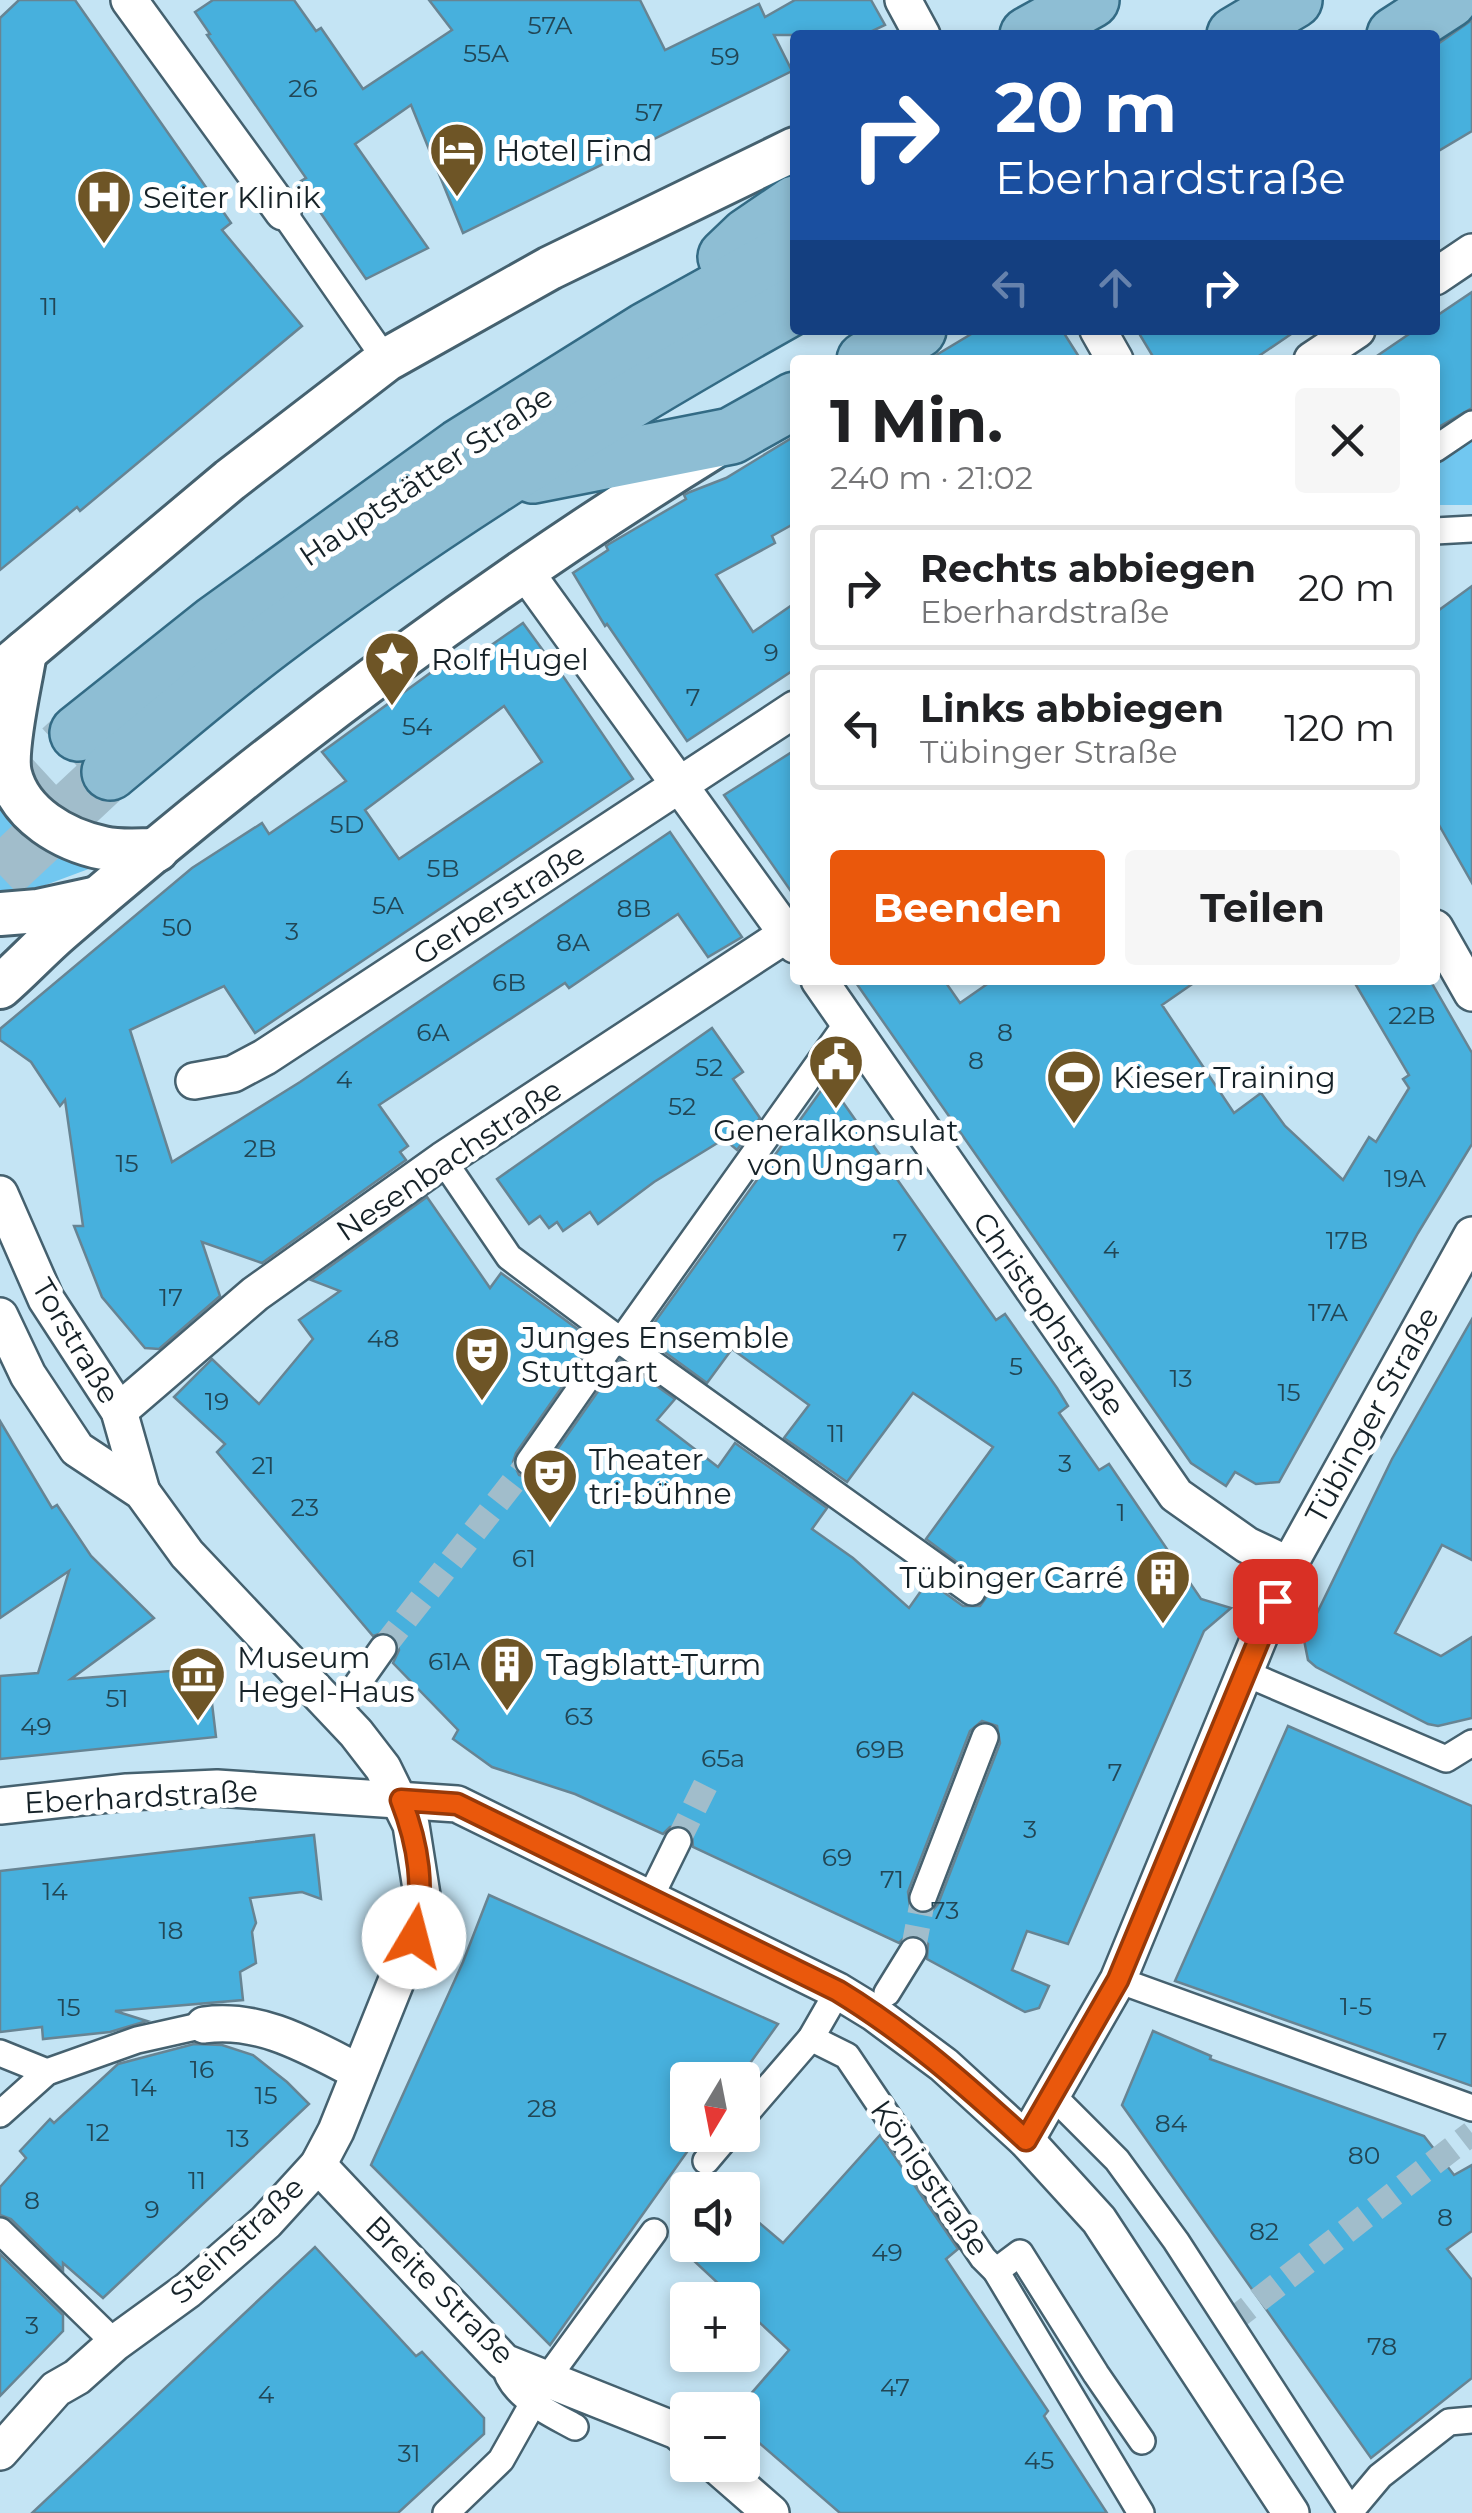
<!DOCTYPE html>
<html lang="de">
<meta charset="utf-8">
<style>
:root{--surface:#fff;--page:#f6f6f6;--text:#202124;--muted:#757577;--line:#e0e0e0;--accent:#ea580c}
body{margin:0;font-family:Montserrat,sans-serif;background:var(--page);color:var(--text);height:100vh;display:flex;flex-direction:column;font-size:38px;white-space:nowrap}
*{box-sizing:border-box;margin:0}
p{font-size:32px;color:var(--muted)}
.icon{flex:none;width:55px;height:55px;fill:none;stroke:currentColor;stroke-width:2;stroke-linecap:round;stroke-linejoin:round}
.map{position:relative;flex:1;overflow:hidden}
.details{position:absolute;left:790px;top:355px;width:650px;height:630px;display:flex;flex-direction:column;background:var(--surface);border-radius:10px;box-shadow:0 5px 15px #0003}
.details>*{flex:none}
.top-card{position:absolute;left:790px;top:30px;width:650px;height:305px;border-radius:10px;box-shadow:0 5px 15px #0003;background:#1a4fa0;color:#fff;overflow:hidden}
.needle{width:65px;rotate:190deg}
.controls{position:absolute;left:670px;top:2062px;display:grid;gap:20px}
.controls a{display:grid;place-items:center;width:90px;height:90px;border-radius:10px;background:var(--surface);box-shadow:0 5px 15px #0003;font-size:50px}
.pin{position:absolute;display:grid;place-items:center;width:85px;height:85px;color:#fff;margin:-42px;border-radius:20px;box-shadow:0 5px 15px #0006}
.me{position:absolute;width:110px;margin:-55px;rotate:8deg;stroke-linejoin:round;filter:drop-shadow(0 0 8px #0008)}
.turn{display:flex;align-items:center;gap:35px;height:210px;padding:0 40px;font-size:45px}
.turn .icon{width:130px;height:130px;stroke-width:2.5}
.turn b{display:block;font-size:70px;line-height:85px}
.lanes{display:flex;align-items:center;height:95px;padding:0 40px;background:#0003;justify-content:center;gap:50px;direction:ltr}
.lanes .off{opacity:.35}
.round{display:grid;place-items:center;flex:none;width:105px;height:105px;border-radius:10px;background:var(--page)}
.headline{display:flex;align-items:center;justify-content:space-between;height:170px;padding:0 40px}
h1{font-size:60px;font-weight:700;line-height:75px}
.primary-button{display:flex;gap:20px;margin-top:auto;padding:20px 40px}
.primary-button a{flex:1;height:115px;border-radius:10px;background:var(--accent);color:#fff;font-size:40px;font-weight:700;line-height:115px;text-align:center}
.primary-button a+a{background:var(--page);color:var(--text)}
ul{padding:0;list-style:none}
li{display:flex;align-items:center;gap:30px;height:125px;margin:0 20px 15px;padding:0 20px;border:5px solid var(--line);border-radius:10px}
li div{flex:1}
li b{display:block;font-size:38px}
li em{font-style:normal}
.map>svg:first-child{display:block}
.green{fill:#71c7f0}
.building{fill:#47b0dd;stroke:#678493;stroke-width:2.5;fill-rule:evenodd}
.lines{fill:none;stroke-linecap:round;stroke-linejoin:round}
.pedestrian-tunnel{stroke:#a1bdcb;stroke-width:25;stroke-dasharray:25 12;stroke-linecap:butt}
.primary-tunnel{stroke:#a1bdcb;stroke-width:55;stroke-dasharray:55 28;stroke-linecap:butt}
.pedestrian-casing{stroke:#45616f;stroke-width:30}
.minor-casing{stroke:#45616f;stroke-width:40}
.tertiary-casing{stroke:#45616f;stroke-width:48}
.primary-casing{stroke:#336b85;stroke-width:60}
.pedestrian{stroke:#fff;stroke-width:25}
.minor{stroke:#fff;stroke-width:35}
.tertiary{stroke:#fff;stroke-width:42}
.primary{stroke:#8ebed4;stroke-width:55}
.route-casing{stroke:#983908;stroke-width:25}
.route{stroke:#ea580c;stroke-width:18}
.labels{text-anchor:middle;dominant-baseline:central;stroke-width:10;stroke-linejoin:round;paint-order:stroke}
.number-label{font-size:25px;fill:#224655}
.poi-label{font-size:30px;fill:#162228;stroke:#fff;text-anchor:start}
.street-label{font-size:30px;fill:#162228;stroke:#fff}
</style>
<div class="map">
<svg width="1472" height="2513" viewBox="0 0 1472 2513">
<rect width="100%" height="100%" fill="#c4e4f4"/>
<g class="green">
<path d="M1472,437V505H1435V464Z"/>
<path d="M0,789L94,867L0,902Z"/>
</g>
<g class="building">
<path d="M19,0H75L231,223L222,230L302,326L80,511L77,507L0,570V18Z"/>
<path d="M213,0H294L316,31L321,28L363,89L452,30L429,0H640L665,50L759,4L765,17L795,0H871L885,25L864,35H774L792,71L463,233L411,105L355,144L428,248L366,279L318,209L301,181L306,178L207,35L210,34L195,12Z"/>
<path d="M1472,20V131L1435,153V46Z"/>
<path d="M1472,292V408L1435,429V360H1371L1415,330H1435V317Z"/>
<path d="M978,330H1062L1081,360H928Z"/>
<path d="M1137,330H1297L1253,360H1155Z"/>
<path d="M795,436V523L772,536L775,543L716,575L753,632L795,603V669L687,741L607,624L605,626L573,573L608,550L606,546L609,544L686,499L684,495L690,492L726,478Z"/>
<path d="M1472,586V883L1435,818V613Z"/>
<path d="M523,623L550,660L546,663L563,676L633,779L255,1033L224,986L130,1030L172,1162L300,1082L670,832L742,937L708,957L678,914L569,988L565,983L379,1105L408,1146L400,1152L406,1160L262,1263L202,1242L220,1296L159,1349L145,1348L102,1297L74,1226H83L65,1100L60,1106L31,1062L0,1040V1029L192,868L262,823L269,834L346,781L322,752L459,652L467,662ZM504,706L542,762L399,859L365,810Z"/>
<path d="M795,750V897L724,795Z"/>
<path d="M854,980H944L960,1003L993,980H1198L1162,1005L1234,1113L1261,1093L1285,1126L1343,1180L1369,1137L1376,1142L1409,1088L1403,1079L1409,1075L1353,980H1430L1472,1053V1144L1418,1233L1279,1482L1256,1484L1235,1472L1226,1486L1191,1463Z"/>
<path d="M712,1028L743,1072L733,1079L760,1118L737,1150L724,1139L654,1182L598,1224L590,1212L563,1231L557,1222L549,1228L540,1216L529,1224L497,1179Z"/>
<path d="M828,1081L996,1320L1005,1314L1057,1388L1068,1406L1059,1413L1099,1470L1109,1464L1201,1599L1231,1608L1204,1631L1068,1944L1027,1931L1012,1970L1049,1986L1039,2008L1025,2012L927,1959L928,1944L921,1937L906,1936L899,1943L693,1847L692,1833L684,1826L670,1827L663,1834L575,1794L492,1767L453,1739L458,1730L393,1663L399,1650L397,1640L385,1632L373,1636L217,1452L225,1444L174,1397L212,1359L259,1404L313,1339L299,1320L340,1291L311,1280L427,1197L490,1288L501,1273L594,1341L516,1453L513,1462L519,1475L529,1478L542,1471L620,1360L675,1399L657,1420L718,1467L735,1443L827,1508L812,1529L853,1558L909,1608L928,1581L963,1606H980L988,1595L986,1584L926,1539L993,1447L913,1393L847,1482L784,1438L809,1405L732,1349L707,1383L644,1337ZM982,1721L997,1726L1000,1743L938,1904L932,1911L918,1913L910,1907L908,1892L970,1731Z"/>
<path d="M1472,1319V1560L1442,1545L1395,1633L1441,1656L1472,1637V1718L1438,1726L1428,1724L1316,1667L1308,1660L1304,1640L1392,1459Z"/>
<path d="M0,1421L52,1508L57,1505L91,1556L154,1618L71,1679L195,1669L196,1679L209,1678L216,1737L0,1759V1676L38,1673L69,1571L0,1618Z"/>
<path d="M1288,1726L1472,1806V2086L1175,1981Z"/>
<path d="M314,1835L321,1899L302,1892L250,1898L256,1923L252,1932L256,1963L240,1972L243,2000L115,2011L147,2021L110,2032L43,2039L42,2027L0,2032V1871Z"/>
<path d="M489,1895L778,2024L738,2080H688V2135H699L550,2345L371,2165L463,1962Z"/>
<path d="M1153,2031L1211,2056L1210,2059L1424,2136L1454,2175L1472,2165V2231L1447,2249L1472,2280V2378L1371,2458L1122,2105Z"/>
<path d="M194,2044L222,2045L253,2055L287,2082L309,2104L103,2298L63,2263V2270L11,2219L0,2215V2187L26,2158L20,2151L50,2119L54,2123L118,2064Z"/>
<path d="M880,2135L958,2249L946,2259L1048,2411L1044,2416L1107,2513H840L742,2428V2404L789,2350L742,2306V2300H736L677,2245H742V2208L783,2243Z"/>
<path d="M315,2247L416,2356L422,2352L484,2418V2434L398,2513H32Z"/>
<path d="M0,2254L63,2315V2331L0,2396Z"/>
</g>
<g class="lines">
<g class="pedestrian-tunnel">
<path d="M383,1648L529,1462"/>
<path d="M678,1841L710,1776"/>
<path d="M913,1951L923,1898"/>
<path d="M1229,2323L1472,2133"/>
</g>
<g class="primary-tunnel">
<path d="M0,805L78,733"/>
<path d="M0,875L110,772"/>
</g>
<g class="pedestrian-casing">
<g id="pedestrian">
<path d="M283,212L386,360"/>
<path d="M1435,449L1472,424"/>
<path d="M1435,531L1472,529"/>
<path d="M443,1160L509,1257L621,1341L972,1592"/>
<path d="M529,1462L610,1346L621,1341L848,1022"/>
<path d="M1247,1674L1446,1759L1472,1743"/>
<path d="M337,1713L383,1648"/>
<path d="M650,1898L678,1841"/>
<path d="M923,1898L985,1737"/>
<path d="M1118,1980L1472,2108"/>
<path d="M887,1993L913,1951"/>
<path d="M811,2038L847,2056L983,2258L996,2271L1141,2513"/>
<path d="M0,2053L47,2072"/>
<path d="M1052,2095L1117,2160L1176,2241L1352,2513"/>
<path d="M0,2114L47,2072L137,2040L204,2025"/>
<path d="M742,2118L811,2038L838,1991"/>
<path d="M706,2161L728,2135"/>
<path d="M0,2231L115,2343"/>
<path d="M996,2271L1020,2253L1096,2374L1142,2441"/>
<path d="M504,2362C508,2395 548,2412 575,2427"/>
<path d="M446,2513L501,2460L546,2380L654,2232"/>
<path d="M1349,2513L1380,2476L1449,2422L1472,2420"/>
</g>
</g>
<g class="minor-casing">
<g id="minor">
<path d="M129,0L283,212"/>
<path d="M903,0L922,35"/>
<path d="M1435,277L1472,252"/>
<path d="M1098,330L1115,360"/>
<path d="M1312,360L1357,330"/>
<path d="M524,570L795,945"/>
<path d="M1435,928L1472,993"/>
<path d="M819,980L1176,1495L1247,1545L1289,1565"/>
<path d="M194,1081L233,1074L265,1057L795,709"/>
<path d="M0,1194L46,1299L119,1411L142,1492"/>
<path d="M0,1316L28,1375L77,1449L142,1492L187,1554L356,1733L383,1768L411,1825L422,1895L414,1937L336,2131L318,2165L266,2222L188,2290L115,2343L77,2377L56,2389L0,2452"/>
<path d="M119,1411L255,1294L443,1160L787,934"/>
<path d="M0,1806L127,1792L217,1788L457,1804L838,1991L874,2013L944,2065L1026,2140L1099,2220L1291,2513"/>
<path d="M204,2025C261,2017 310,2047 359,2072"/>
<path d="M1026,2140L1118,1980L1289,1565L1472,1235"/>
<path d="M318,2165L504,2362L677,2431L688,2440"/>
<path d="M716,2465L771,2513"/>
</g>
</g>
<g class="tertiary-casing">
<g id="tertiary">
<path d="M25,652C21,680 4,749 10,774C20,815 64,840 103,848C119,852 139,850 157,850"/>
<path d="M0,673L230,480L386,360L550,268L795,149"/>
<path d="M0,914L38,911L93,899"/>
<path d="M0,987C21,969 40,948 61,930C265,753 483,590 712,448"/>
</g>
</g>
<g class="primary-casing">
<g id="primary">
<path d="M1028,35L1091,0"/>
<path d="M1235,35L1294,0"/>
<path d="M1395,35L1449,0"/>
<path d="M726,257L748,236L795,204"/>
<path d="M865,360L918,330"/>
<path d="M533,475L731,436L795,400"/>
<path d="M78,733L216,623L460,447L647,330L795,248"/>
<path d="M110,772C163,728 215,683 269,642C436,516 614,407 795,305"/>
</g>
</g>
<use href="#pedestrian" class="pedestrian"/>
<use href="#minor" class="minor"/>
<use href="#tertiary" class="tertiary"/>
<use href="#primary" class="primary"/>
</g>
<g class="lines">
<g class="route-casing">
<path id="route" d="M414,1937C425,1889 419,1846 401,1800L457,1804L838,1991C907,2033 966,2085 1026,2140L1118,1980L1275,1601"/>
</g>
<use href="#route" class="route"/>
</g>
<defs>
<g id="hotel-pin" transform="scale(2.875)"><path d="M0 17L-7.5 6A9.5 9.5 0 1 1 7.5 6Z" fill="#6e5526" stroke="#fff"/><path d="M-6-4.5h1.5V1H6V5H4.5V3h-9V5H-6ZM-4 0a1.8 1.8 0 1 1 3.6 0ZM.5 0V-2.5h3Q6-2.5 6 0Z" fill="#fff"/></g>
<g id="hospital-pin" transform="scale(2.875)"><path d="M0 17L-7.5 6A9.5 9.5 0 1 1 7.5 6Z" fill="#6e5526" stroke="#fff"/><path d="M-5-5h3v3.5h4V-5h3V5h-3V1.5h-4V5h-3Z" fill="#fff"/></g>
<g id="sight-pin" transform="scale(2.875)"><path d="M0 17L-7.5 6A9.5 9.5 0 1 1 7.5 6Z" fill="#6e5526" stroke="#fff"/><path d="M0-6L1.8-2.2L6-1.7L2.9 1.2L3.7 5.4L0 3.3L-3.7 5.4L-2.9 1.2L-6-1.7L-1.8-2.2Z" fill="#fff"/></g>
<g id="civic-pin" transform="scale(2.875)"><path d="M0 17L-7.5 6A9.5 9.5 0 1 1 7.5 6Z" fill="#6e5526" stroke="#fff"/><path d="M-.6-6.5H3V-4.5H.6V-3L4-1V1h2V6H-6V1h2V-1L-.6-3ZM-1.2 2.5V6h2.4V2.5Z" fill="#fff"/></g>
<g id="stadium-pin" transform="scale(2.875)"><path d="M0 17L-7.5 6A9.5 9.5 0 1 1 7.5 6Z" fill="#6e5526" stroke="#fff"/><path d="M0-5a6.5 5 0 1 0 0 10a6.5 5 0 1 0 0-10ZM-3.5-1.8h7v3.6h-7Z" fill="#fff"/></g>
<g id="theatre-pin" transform="scale(2.875)"><path d="M0 17L-7.5 6A9.5 9.5 0 1 1 7.5 6Z" fill="#6e5526" stroke="#fff"/><path d="M-5-5.5Q0-4 5-5.5V0Q5 5 0 6Q-5 5-5 0ZM-3.3-2.5H-1v1.5H-3.3ZM1-2.5H3.3v1.5H1ZM-2.8 1Q0 5.5 2.8 1Z" fill="#fff"/></g>
<g id="building-pin" transform="scale(2.875)"><path d="M0 17L-7.5 6A9.5 9.5 0 1 1 7.5 6Z" fill="#6e5526" stroke="#fff"/><path d="M-4-6H4V6H1V3H-1V6H-4ZM-2.5-4.3h1.7v1.8h-1.7ZM.8-4.3h1.7v1.8H.8ZM-2.5-1h1.7V.8h-1.7ZM.8-1h1.7V.8H.8Z" fill="#fff"/></g>
<g id="museum-pin" transform="scale(2.875)"><path d="M0 17L-7.5 6A9.5 9.5 0 1 1 7.5 6Z" fill="#6e5526" stroke="#fff"/><path d="M0-6L6-3V-2H-6V-3ZM-5-1h2V3h-2ZM-1-1h2V3h-2ZM3-1h2V3H3ZM-6 4H6V6H-6Z" fill="#fff"/></g>
</defs>
<g fill-rule="evenodd">
<use href="#hotel-pin" x="457" y="150"/>
<use href="#hospital-pin" x="104" y="197"/>
<use href="#sight-pin" x="392" y="659"/>
<use href="#civic-pin" x="836" y="1062"/>
<use href="#stadium-pin" x="1074" y="1077"/>
<use href="#theatre-pin" x="482" y="1354"/>
<use href="#theatre-pin" x="550" y="1476"/>
<use href="#building-pin" x="1163" y="1577"/>
<use href="#building-pin" x="507" y="1664"/>
<use href="#museum-pin" x="198" y="1674"/>
</g>
<g class="labels">
<g class="number-label">
<text x="550" y="25">57A</text>
<text x="486" y="53">55A</text>
<text x="725" y="56">59</text>
<text x="303" y="88">26</text>
<text x="649" y="112">57</text>
<text x="49" y="306">11</text>
<text x="771" y="652">9</text>
<text x="693" y="697">7</text>
<text x="417" y="726">54</text>
<text x="347" y="824">5D</text>
<text x="443" y="868">5B</text>
<text x="388" y="905">5A</text>
<text x="634" y="908">8B</text>
<text x="177" y="927">50</text>
<text x="292" y="931">3</text>
<text x="573" y="942">8A</text>
<text x="509" y="982">6B</text>
<text x="1412" y="1015">22B</text>
<text x="433" y="1032">6A</text>
<text x="1005" y="1032">8</text>
<text x="976" y="1060">8</text>
<text x="709" y="1067">52</text>
<text x="344" y="1079">4</text>
<text x="682" y="1106">52</text>
<text x="260" y="1148">2B</text>
<text x="127" y="1163">15</text>
<text x="1405" y="1178">19A</text>
<text x="1347" y="1240">17B</text>
<text x="900" y="1242">7</text>
<text x="1111" y="1249">4</text>
<text x="171" y="1297">17</text>
<text x="1328" y="1312">17A</text>
<text x="383" y="1338">48</text>
<text x="1016" y="1366">5</text>
<text x="1181" y="1378">13</text>
<text x="1289" y="1392">15</text>
<text x="217" y="1401">19</text>
<text x="836" y="1433">11</text>
<text x="1065" y="1463">3</text>
<text x="263" y="1465">21</text>
<text x="305" y="1507">23</text>
<text x="1121" y="1512">1</text>
<text x="524" y="1558">61</text>
<text x="449" y="1661">61A</text>
<text x="117" y="1698">51</text>
<text x="579" y="1716">63</text>
<text x="36" y="1726">49</text>
<text x="880" y="1749">69B</text>
<text x="723" y="1758">65a</text>
<text x="1115" y="1772">7</text>
<text x="1030" y="1829">3</text>
<text x="837" y="1857">69</text>
<text x="892" y="1879">71</text>
<text x="55" y="1891">14</text>
<text x="945" y="1910">73</text>
<text x="171" y="1930">18</text>
<text x="1356" y="2006">1-5</text>
<text x="69" y="2007">15</text>
<text x="1440" y="2041">7</text>
<text x="202" y="2069">16</text>
<text x="144" y="2087">14</text>
<text x="266" y="2095">15</text>
<text x="542" y="2108">28</text>
<text x="1171" y="2123">84</text>
<text x="98" y="2132">12</text>
<text x="238" y="2138">13</text>
<text x="1364" y="2155">80</text>
<text x="197" y="2180">11</text>
<text x="32" y="2200">8</text>
<text x="152" y="2209">9</text>
<text x="1445" y="2217">8</text>
<text x="1264" y="2231">82</text>
<text x="887" y="2252">49</text>
<text x="32" y="2325">3</text>
<text x="1382" y="2346">78</text>
<text x="895" y="2387">47</text>
<text x="266" y="2394">4</text>
<text x="409" y="2453">31</text>
<text x="1039" y="2460">45</text>
</g>
<g class="poi-label">
<text x="496" y="150">Hotel Find</text>
<text x="143" y="197">Seiter Klinik</text>
<text x="431" y="659">Rolf Hugel</text>
<text x="1113" y="1077">Kieser Training</text>
<text x="836" y="1130" text-anchor="middle">Generalkonsulat<tspan x="836" dy="34">von Ungarn</tspan></text>
<text x="521" y="1337">Junges Ensemble<tspan x="521" dy="34">Stuttgart</tspan></text>
<text x="589" y="1459">Theater<tspan x="589" dy="34">tri-bühne</tspan></text>
<text x="1124" y="1577" text-anchor="end">Tübinger Carré</text>
<text x="237" y="1657">Museum<tspan x="237" dy="34">Hegel-Haus</tspan></text>
<text x="546" y="1664">Tagblatt-Turm</text>
</g>
<g class="street-label">
<text transform="translate(426 476) rotate(-34)">Hauptstätter Straße</text>
<text transform="translate(499 904) rotate(-33)">Gerberstraße</text>
<text transform="translate(449 1160) rotate(-34)">Nesenbachstraße</text>
<text transform="translate(1049 1314) rotate(55)">Christophstraße</text>
<text transform="translate(76 1341) rotate(59)">Torstraße</text>
<text transform="translate(1372 1415) rotate(-61)">Tübinger Straße</text>
<text transform="translate(141 1797) rotate(-3)">Eberhardstraße</text>
<text transform="translate(930 2178) rotate(55)">Königstraße</text>
<text transform="translate(237 2240) rotate(-43)">Steinstraße</text>
<text transform="translate(440 2290) rotate(45)">Breite Straße</text>
</g>
</g>
</svg>
<div class="controls">
<a><svg class="needle" viewBox="-14 -14 28 28"><path d="M0-13l5 13h-10z" fill="#e53935"/><path d="M0 13l5-13h-10z" fill="#757577"/></svg></a>
<a><svg class="icon" aria-label="sound" viewBox="0 0 24 24"><path d="M4 9h4l5-4v14l-5-4H4zM17 9q2 3 0 6"/></svg></a>
<a>+</a>
<a>−</a>
</div>
<div class="pin" style="left:1275px;top:1601px;background:#d93025"><svg class="icon" aria-label="arrive" viewBox="0 0 24 24"><path d="M6 21V4h12l-3 4 3 4H6"/></svg></div>
<svg class="me" style="left:414px;top:1937px" viewBox="-20 -20 40 40"><circle r="19" fill="#fff"/><path d="M0-13L10 11 0 6-10 11z" fill="#ea580c"/></svg>
<div class="top-card">
<div class="turn"><svg class="icon" aria-label="right" viewBox="0 0 24 24"><path d="M7 20v-9h11M14 6l5 5-5 5"/></svg><div><b>20 m</b>Eberhardstraße</div></div>
<div class="lanes"><svg class="icon off" aria-label="left" viewBox="0 0 24 24"><path d="M17 20v-9H6M10 6l-5 5 5 5"/></svg><svg class="icon off" aria-label="ahead" viewBox="0 0 24 24"><path d="M12 20V5M6 11l6-6 6 6"/></svg><svg class="icon" aria-label="right" viewBox="0 0 24 24"><path d="M7 20v-9h11M14 6l5 5-5 5"/></svg></div>
</div>
<section class="details">
<div class="headline"><div><h1>1 Min.</h1><p>240 m · 21:02</p></div><a class="round"><svg class="icon" aria-label="close" viewBox="0 0 24 24"><path d="M6 6l12 12M18 6L6 18"/></svg></a></div>
<ul>
<li><svg class="icon" aria-label="right" viewBox="0 0 24 24"><path d="M7 20v-9h11M14 6l5 5-5 5"/></svg><div><b>Rechts abbiegen</b><p>Eberhardstraße</p></div><em>20 m</em></li>
<li><svg class="icon" aria-label="left" viewBox="0 0 24 24"><path d="M17 20v-9H6M10 6l-5 5 5 5"/></svg><div><b>Links abbiegen</b><p>Tübinger Straße</p></div><em>120 m</em></li>
</ul>
<div class="primary-button"><a>Beenden</a><a>Teilen</a></div>
</section>
</div>
